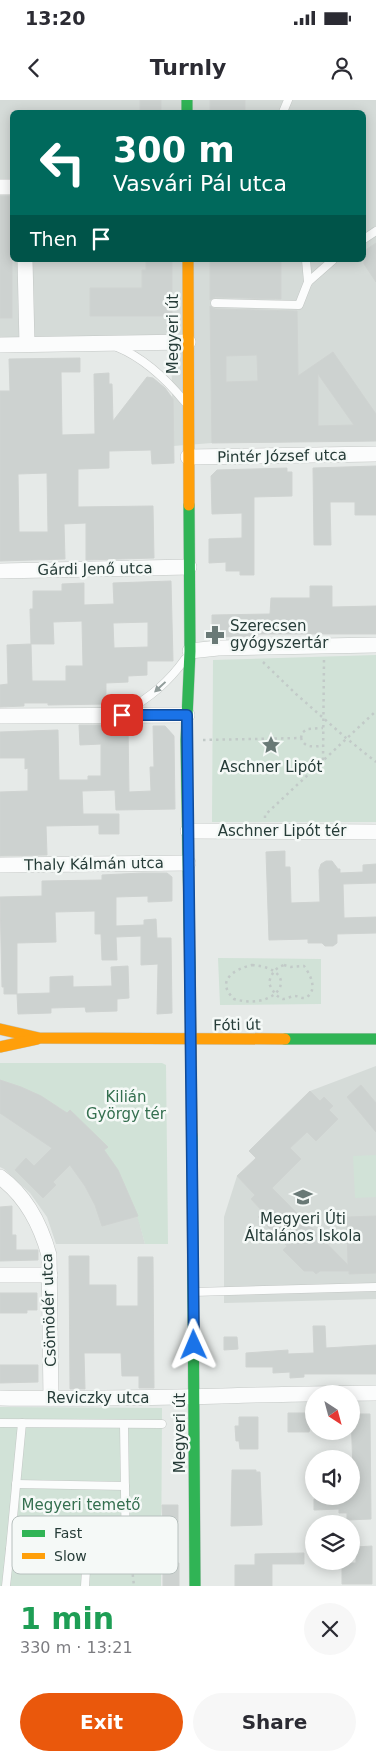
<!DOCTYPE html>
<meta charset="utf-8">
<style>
:root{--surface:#fff;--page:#f7f7f7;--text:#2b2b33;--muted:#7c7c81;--accent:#ea580c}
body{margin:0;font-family:"DejaVu Sans",sans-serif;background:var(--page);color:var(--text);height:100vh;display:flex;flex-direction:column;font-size:19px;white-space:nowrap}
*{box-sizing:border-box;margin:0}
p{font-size:16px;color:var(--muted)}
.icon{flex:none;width:28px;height:28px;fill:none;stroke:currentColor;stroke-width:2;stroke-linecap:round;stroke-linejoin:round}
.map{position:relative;height:1486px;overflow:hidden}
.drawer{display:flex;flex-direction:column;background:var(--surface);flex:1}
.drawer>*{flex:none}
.hud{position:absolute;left:10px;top:10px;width:356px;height:152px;border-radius:8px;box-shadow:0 2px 12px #0003;background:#00695c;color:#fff;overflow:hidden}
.needle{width:32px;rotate:144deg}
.buttons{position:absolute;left:305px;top:1285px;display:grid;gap:10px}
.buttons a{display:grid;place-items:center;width:55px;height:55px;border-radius:50%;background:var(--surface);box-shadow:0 2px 12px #0003;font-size:25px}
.pin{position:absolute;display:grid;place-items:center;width:42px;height:42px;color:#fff;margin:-21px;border-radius:10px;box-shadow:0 2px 8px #0006}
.me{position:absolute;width:55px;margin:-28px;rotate:359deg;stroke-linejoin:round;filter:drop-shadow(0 0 4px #0008)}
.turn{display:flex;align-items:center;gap:18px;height:105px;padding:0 20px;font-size:22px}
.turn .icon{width:65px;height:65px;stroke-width:2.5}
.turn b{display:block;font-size:35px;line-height:42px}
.then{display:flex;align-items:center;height:48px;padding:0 20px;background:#0003;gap:10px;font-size:19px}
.round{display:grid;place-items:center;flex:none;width:52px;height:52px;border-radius:26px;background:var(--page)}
.headline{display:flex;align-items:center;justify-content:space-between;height:85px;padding:0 20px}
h1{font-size:30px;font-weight:700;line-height:38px;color:#1e9e55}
.cta{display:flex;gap:10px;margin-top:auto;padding:10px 20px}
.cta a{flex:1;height:58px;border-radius:30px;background:var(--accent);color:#fff;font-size:20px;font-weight:700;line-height:58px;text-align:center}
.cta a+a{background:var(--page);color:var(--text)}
.status{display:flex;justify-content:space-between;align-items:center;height:35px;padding:0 25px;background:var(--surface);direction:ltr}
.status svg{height:14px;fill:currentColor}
header{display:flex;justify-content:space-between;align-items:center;height:65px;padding:0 20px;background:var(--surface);font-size:22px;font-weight:700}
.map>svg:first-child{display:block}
.built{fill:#d5dbd8;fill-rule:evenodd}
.green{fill:#d1e2d7}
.building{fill:#cdd2d0;stroke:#cfd3d1;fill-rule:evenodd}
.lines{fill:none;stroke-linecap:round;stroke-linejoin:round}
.lane-casing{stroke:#c3c7c5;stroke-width:9}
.street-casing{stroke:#c3c7c5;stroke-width:16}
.fast-casing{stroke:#c2c8c6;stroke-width:12}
.slow-casing{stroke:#c2c8c6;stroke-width:12}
.path{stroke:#c2cac8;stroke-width:2.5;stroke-dasharray:2.5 4;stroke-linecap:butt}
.lane{stroke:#fbfcfc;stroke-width:8}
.street{stroke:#fbfcfc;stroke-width:15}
.fast{stroke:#30b455;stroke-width:11}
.slow{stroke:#ff9f0a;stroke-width:11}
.oneway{fill:#909c9a}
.route-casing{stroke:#114b97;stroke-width:12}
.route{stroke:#1a73e8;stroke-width:9}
.labels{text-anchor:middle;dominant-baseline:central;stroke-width:5;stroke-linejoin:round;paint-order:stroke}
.street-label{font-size:15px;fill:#263c38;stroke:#f5f9f7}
.poi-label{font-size:15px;fill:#263c38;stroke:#f5f9f7}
.park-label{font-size:15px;fill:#346f4f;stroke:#f5f9f7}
.key{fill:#f5f9f7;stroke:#b7c0be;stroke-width:1}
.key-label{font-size:14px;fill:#263c38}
</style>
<div class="status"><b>13:20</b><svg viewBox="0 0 49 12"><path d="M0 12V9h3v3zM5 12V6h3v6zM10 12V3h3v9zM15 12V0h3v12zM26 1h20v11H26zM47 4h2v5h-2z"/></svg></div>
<header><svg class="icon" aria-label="back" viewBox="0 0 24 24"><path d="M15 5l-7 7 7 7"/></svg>Turnly<svg class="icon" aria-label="person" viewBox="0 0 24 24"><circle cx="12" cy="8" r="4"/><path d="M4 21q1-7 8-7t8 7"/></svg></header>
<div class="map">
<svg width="376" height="1486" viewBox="0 0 376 1486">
<rect width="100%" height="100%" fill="#e6eae8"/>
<g class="built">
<path d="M0,0H376V341L212,343L173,346L171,238L0,240ZM12,12H364V160H12Z"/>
<path d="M376,966V1199L224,1203V1117L237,1076L257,1059L249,1051L310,991Z"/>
<path d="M0,980L21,987L41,996L66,1013L70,1010L108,1047L138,1116L145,1144H56L47,1117L30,1093L4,1069L0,1067Z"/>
</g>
<g class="green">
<path d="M376,555V722H212L213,560Z"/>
<path d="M218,858L321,859V904L220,905Z"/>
<path d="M0,963H162L166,965L168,1144H145C136,1108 125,1080 103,1051L107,1047L70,1010L67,1013C46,998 24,988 0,980Z"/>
<path d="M376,1055V1097L355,1098L353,1056Z"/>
<path d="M0,1307L162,1308L161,1486H0Z"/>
</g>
<g class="building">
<rect x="140" y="0" width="21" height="12"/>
<rect x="210" y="0" width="35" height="12"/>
<rect x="0" y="96" width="12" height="122"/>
<path d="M376,143V182L364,164V151Z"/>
<path d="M146,160H172V216H90V188H142V170H146Z"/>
<path d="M210,160H281V199L215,197L210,200Z"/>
<path d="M210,206L215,209L297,211L298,276L333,252L376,314V341L212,343ZM257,255L258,281L226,282V256ZM318,274L354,325L318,326Z"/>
<path d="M80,258V272H61L62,335L95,334L94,274L109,273V284H112L113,321L147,277L153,278L165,288L173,299L174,363L152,364L151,350L109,351V368L78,369V407L153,406L154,458L86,460V423L64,424L65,459L0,461V291H10L9,259ZM47,373L48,432H19L18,374Z"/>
<path d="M376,366V415H355V402H330L331,445H314L313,368Z"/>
<path d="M287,368V372H292V396L254,397V475H240V471H226V462L209,463V439L242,438V413L212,414L211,376L217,370Z"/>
<path d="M171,481L173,561H147V575L128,576V582L106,583V604L48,605V603H24V606L0,607V585L8,584L7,545L31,544L30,509H33V491H62V484L84,483V505L114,504L113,483ZM82,521L83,566H66V581H32L31,544H54L53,522ZM148,522V547L114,548L113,523Z"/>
<path d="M310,486H332V507L376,506V534H255V536L217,537L212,532V515L270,514L271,498H310Z"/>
<path d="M79,625H128L129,692L151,691L150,667H154L153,626H165L174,636L175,709L116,710L115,690L82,691L83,714H119V734H99V725L46,726L47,755L0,756V692L28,691V668L25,669V658H0V632L58,630L59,680H88V676H101V644L80,645Z"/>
<path d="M285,751V767H290L291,803L320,802L319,770L321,764L326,761H332L338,769H340V773L363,772V765L376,764V783L343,784L344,818L376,817V833L337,834V843L333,846H325L322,843H308V839L269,840L266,752Z"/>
<path d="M142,773H167L172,777V801L148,802V796L116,797V826L144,825V820L156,819L157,838H171L172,913L157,914L158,864L141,865V836L116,837L117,860H102L101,834H95V811L55,812L56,842L17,843V894H4V887H2L0,797L42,796V781L102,780V775Z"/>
<path d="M128,866L129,898L117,899V911L86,912L85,907L51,908V913L18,914L17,894L50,893V877L73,876V887L112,886L111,867Z"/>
<path d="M0,980L21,987L41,996L67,1013L70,1010L108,1047L104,1050L118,1070L138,1116L102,1126L95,1105L85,1086L70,1065L53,1082L56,1085L43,1098L15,1070L26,1058L34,1066L52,1048L0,1013Z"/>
<path d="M361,985L376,1003V1032L347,997Z"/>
<path d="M310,991L320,1001L324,997L333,1006L329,1010L338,1019L316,1041L307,1032L290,1048L301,1059L272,1088L348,1165L347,1117L376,1116V1173L349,1174V1171H320L316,1174L313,1171H304L283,1150L287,1146L258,1117L263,1112L251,1099L255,1095L237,1076L256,1058L249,1051Z"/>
<path d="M12,1106V1135H16V1150H38V1160L0,1161V1107Z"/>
<path d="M69,1156H89V1185H116V1206H138V1157H153L154,1288H139V1276H122L121,1253H84L85,1289H70Z"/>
<path d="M0,1193H37V1210H27V1213H0Z"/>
<path d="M313,1226H325L326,1248L376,1245V1274H304V1277L290,1278V1272L273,1273V1267H246V1253L288,1250V1254L314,1253Z"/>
<path d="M224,1237H237L238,1249L224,1250Z"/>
<path d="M0,1265H38V1282L0,1283Z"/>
<path d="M288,1313H314V1328H310L309,1332H288Z"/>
<path d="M351,1314H370L371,1419L347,1420V1413H339V1409L314,1410V1399H325V1396H351V1370H353Z"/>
<path d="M239,1317H258V1349H240L239,1341H236L235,1326H239Z"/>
<path d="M232,1370H256V1372H260L262,1425L231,1426Z"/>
<path d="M162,1405H178V1422L163,1423Z"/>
<path d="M372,1446V1484H342V1463H356V1447Z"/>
<path d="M163,1447H175V1463H179V1486H163Z"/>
<path d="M304,1453V1464H272V1486H235V1465H255V1454Z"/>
</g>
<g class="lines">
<g class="lane-casing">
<g id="lane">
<path d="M283,12L288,0"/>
<path d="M364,139L376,131"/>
<path d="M306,160L308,182"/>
<path d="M215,203L299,205L308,182L333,160"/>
<path d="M117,247C144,258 167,280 185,302"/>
<path d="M125,612C150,597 168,583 185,559"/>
<path d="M193,1192L376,1187"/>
<path d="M0,1323L162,1324"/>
<path d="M22,1323L10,1449L131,1459"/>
<path d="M124,1324L126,1459"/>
<path d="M16,1384L125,1386"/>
<path d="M6,1486L10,1449"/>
<path d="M85,1486L87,1455"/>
</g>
</g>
<g class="street-casing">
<g id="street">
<path d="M0,87H12"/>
<path d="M25,160L27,244"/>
<path d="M0,245L188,242"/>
<path d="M188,357L376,354"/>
<path d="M0,471L189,467"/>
<path d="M190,551L218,548L376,545"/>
<path d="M0,616L187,615"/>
<path d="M188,731L376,732"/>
<path d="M0,765L188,763"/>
<path d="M0,1077C26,1096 41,1126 49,1155L51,1298"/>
<path d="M0,1175H50"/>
<path d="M0,1298C125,1300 251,1294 376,1293"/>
</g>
</g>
<g class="fast-casing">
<g id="fast">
<path d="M187,0V12"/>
<path d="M189,405L190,551L186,640L190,875"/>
<path d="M285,939H376"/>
<path d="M192,1035L195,1486"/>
</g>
</g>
<g class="slow-casing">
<g id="slow">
<path d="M188,160L189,405"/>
<path d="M190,875L192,1035"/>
<path d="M0,929L39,938L285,939"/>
<path d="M0,947L37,939"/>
</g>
</g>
<g class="path">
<path d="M263,562L296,594L346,638L376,662"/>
<path d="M301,638L302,633L307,629L323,628"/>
<path d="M203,640L301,638C305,649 313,646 323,646"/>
<path d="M323,660L324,560"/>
<path d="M265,718V715L376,611"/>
<path d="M252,865C303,869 280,912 234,899C215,881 234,869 252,865Z"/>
<path d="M284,865L291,867L304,866C310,874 318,889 307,897C303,900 299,896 295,896C291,896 287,899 283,899C276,897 272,890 269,883C271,874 275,868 284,865Z"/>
<path d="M132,1468L134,1486"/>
</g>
<use href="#lane" class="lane"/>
<use href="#street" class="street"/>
<use href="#fast" class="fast"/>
<use href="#slow" class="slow"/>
</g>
<defs><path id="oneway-solid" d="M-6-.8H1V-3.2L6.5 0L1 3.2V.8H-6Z" transform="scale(1.25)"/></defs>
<use class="oneway" href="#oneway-solid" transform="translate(160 587) rotate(137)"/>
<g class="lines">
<g class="route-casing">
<path id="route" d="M122,615H187L194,1245"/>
</g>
<use href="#route" class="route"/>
</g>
<defs>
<g id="pharmacy-bare" transform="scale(1.5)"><path d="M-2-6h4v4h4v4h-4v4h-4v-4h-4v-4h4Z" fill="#697976" stroke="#f5f9f7" stroke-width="2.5" paint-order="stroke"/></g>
<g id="sight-bare" transform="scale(1.5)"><path d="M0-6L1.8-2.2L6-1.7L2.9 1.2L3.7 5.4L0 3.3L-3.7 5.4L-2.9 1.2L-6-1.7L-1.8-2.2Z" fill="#697976" stroke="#f5f9f7" stroke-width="2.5" paint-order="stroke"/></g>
<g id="school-bare" transform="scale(1.5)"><path d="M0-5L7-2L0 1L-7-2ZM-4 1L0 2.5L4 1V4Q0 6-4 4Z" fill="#697976" stroke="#f5f9f7" stroke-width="2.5" paint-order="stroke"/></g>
</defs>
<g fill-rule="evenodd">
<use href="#pharmacy-bare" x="215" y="535"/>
<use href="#sight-bare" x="271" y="645"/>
<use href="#school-bare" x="303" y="1097"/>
</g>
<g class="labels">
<g class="street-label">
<text transform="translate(173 234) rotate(-90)">Megyeri út</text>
<text transform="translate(282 356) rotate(-1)">Pintér József utca</text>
<text transform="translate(95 469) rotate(-1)">Gárdi Jenő utca</text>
<text x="282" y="731">Aschner Lipót tér</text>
<text transform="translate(94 764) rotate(-1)">Thaly Kálmán utca</text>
<text transform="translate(237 925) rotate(-1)">Fóti út</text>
<text transform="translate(49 1210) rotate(-92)">Csömödér utca</text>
<text x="98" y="1298">Reviczky utca</text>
<text transform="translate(180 1333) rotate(-90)">Megyeri út</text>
</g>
<g class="poi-label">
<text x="230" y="526" text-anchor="start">Szerecsen<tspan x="230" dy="17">gyógyszertár</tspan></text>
<text x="271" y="667">Aschner Lipót</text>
<text x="303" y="1119">Megyeri Úti<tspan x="303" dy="17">Általános Iskola</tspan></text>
</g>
<g class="park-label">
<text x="126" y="997">Kilián<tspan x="126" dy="17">György tér</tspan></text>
<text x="81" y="1405">Megyeri temető</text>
</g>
</g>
<rect x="12" y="1416" width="166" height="58" rx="8" class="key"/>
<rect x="22" y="1430" width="23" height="7" fill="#30b455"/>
<rect x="22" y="1453" width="23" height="6" fill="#ff9f0a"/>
<g class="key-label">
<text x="54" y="1438">Fast</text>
<text x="54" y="1461">Slow</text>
</g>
</svg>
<div class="buttons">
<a><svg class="needle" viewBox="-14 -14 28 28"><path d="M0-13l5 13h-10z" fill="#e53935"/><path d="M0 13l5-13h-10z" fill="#7c7c81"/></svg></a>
<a><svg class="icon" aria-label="sound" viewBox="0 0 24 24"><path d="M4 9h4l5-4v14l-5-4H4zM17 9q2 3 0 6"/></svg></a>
<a><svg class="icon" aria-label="layers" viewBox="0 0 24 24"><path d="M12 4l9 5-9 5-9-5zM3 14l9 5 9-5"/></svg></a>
</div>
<div class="pin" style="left:122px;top:615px;background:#d93025"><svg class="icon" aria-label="arrive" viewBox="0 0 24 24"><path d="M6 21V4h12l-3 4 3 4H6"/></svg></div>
<svg class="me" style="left:194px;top:1245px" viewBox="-20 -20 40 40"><path d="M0-17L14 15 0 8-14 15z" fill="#1a73e8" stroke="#fff" stroke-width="4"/></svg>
<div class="hud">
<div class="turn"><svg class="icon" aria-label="left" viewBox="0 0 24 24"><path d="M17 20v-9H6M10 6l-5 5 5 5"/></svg><div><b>300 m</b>Vasvári Pál utca</div></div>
<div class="then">Then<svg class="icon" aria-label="arrive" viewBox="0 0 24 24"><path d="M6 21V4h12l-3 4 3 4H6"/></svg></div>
</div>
</div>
<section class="drawer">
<div class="headline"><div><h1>1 min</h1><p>330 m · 13:21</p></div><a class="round"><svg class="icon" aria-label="close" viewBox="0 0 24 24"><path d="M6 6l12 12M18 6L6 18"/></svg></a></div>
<div class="cta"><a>Exit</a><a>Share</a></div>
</section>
